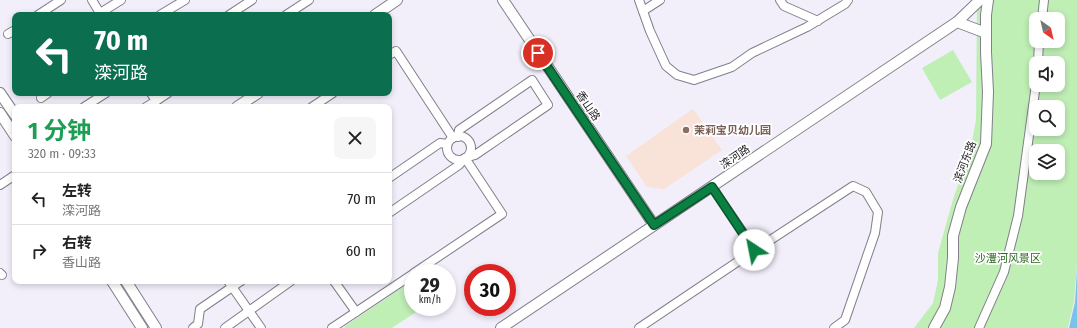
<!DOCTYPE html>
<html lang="zh">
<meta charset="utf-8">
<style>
:root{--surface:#fff;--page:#f6f6f6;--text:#222;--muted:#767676;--line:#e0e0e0}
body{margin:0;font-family:"Fira Sans Condensed","Noto Sans SC",sans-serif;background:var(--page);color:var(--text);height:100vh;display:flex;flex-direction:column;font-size:15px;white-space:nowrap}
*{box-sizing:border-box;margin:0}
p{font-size:13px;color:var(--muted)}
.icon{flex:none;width:22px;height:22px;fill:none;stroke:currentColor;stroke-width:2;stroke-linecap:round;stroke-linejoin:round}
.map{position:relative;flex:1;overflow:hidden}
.panel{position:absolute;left:12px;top:104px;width:380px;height:180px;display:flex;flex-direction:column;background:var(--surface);border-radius:8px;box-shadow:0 2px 6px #0003}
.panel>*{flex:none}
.guide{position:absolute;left:12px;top:12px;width:380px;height:84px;border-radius:8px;box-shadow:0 2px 6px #0003;background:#0b6e4f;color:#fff;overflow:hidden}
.needle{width:26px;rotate:146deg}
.fabs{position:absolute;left:1029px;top:12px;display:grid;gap:8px}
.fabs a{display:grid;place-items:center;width:36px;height:36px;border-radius:8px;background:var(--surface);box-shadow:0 2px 6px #0003;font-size:20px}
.speed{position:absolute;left:404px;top:264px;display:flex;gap:8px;font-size:20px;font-weight:700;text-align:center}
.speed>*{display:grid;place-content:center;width:52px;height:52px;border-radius:50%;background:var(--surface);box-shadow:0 2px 6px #0003;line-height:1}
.speed small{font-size:10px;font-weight:400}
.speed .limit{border:6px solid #d22;background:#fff;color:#111}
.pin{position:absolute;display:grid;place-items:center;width:34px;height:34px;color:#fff;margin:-17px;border:2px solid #fff;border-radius:50%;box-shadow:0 1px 4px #0007}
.me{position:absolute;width:44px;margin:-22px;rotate:326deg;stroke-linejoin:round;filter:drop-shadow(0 0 3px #0008)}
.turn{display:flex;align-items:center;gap:14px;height:84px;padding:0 16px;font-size:18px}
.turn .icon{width:52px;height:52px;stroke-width:2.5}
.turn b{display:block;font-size:28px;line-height:34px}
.round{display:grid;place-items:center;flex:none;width:42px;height:42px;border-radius:8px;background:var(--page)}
.head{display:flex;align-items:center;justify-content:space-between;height:68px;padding:0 16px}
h1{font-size:24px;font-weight:700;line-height:30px;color:#1e9e55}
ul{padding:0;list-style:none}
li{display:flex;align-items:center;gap:12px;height:52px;padding:0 16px;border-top:1px solid var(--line)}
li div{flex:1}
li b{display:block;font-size:15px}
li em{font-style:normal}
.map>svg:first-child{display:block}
.education{fill:#f9e2d7}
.green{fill:#bfefb5;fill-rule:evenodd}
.water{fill:#79c2ec}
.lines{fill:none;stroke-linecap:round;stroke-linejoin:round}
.minor-casing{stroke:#817f89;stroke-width:10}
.tertiary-casing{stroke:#817f89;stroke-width:12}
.minor{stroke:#fff;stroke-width:8}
.tertiary{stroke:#fff;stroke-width:10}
.route-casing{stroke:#07532c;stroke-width:10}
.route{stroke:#0b8043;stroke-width:7}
.education-dot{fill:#8d6e63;stroke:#fff;stroke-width:1.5}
.labels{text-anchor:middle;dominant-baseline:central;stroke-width:3.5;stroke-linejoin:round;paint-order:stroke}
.street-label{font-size:11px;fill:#262529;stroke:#fff}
.education-label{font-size:11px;font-weight:bold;fill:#785e54;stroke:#fff;text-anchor:start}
.park-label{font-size:11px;fill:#29671c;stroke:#fff}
</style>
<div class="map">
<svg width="1077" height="328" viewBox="0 0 1077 328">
<rect width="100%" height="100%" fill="#f2effb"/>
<path class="education" d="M693,109L722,150L664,189L647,187L626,156Z"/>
<g class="green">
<path d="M977,0H1077V264L1074,302L1068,328H914L933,303L938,280V253L954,196L970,152L976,120ZM1036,19H1058V41H1036ZM1036,63H1058V85H1036ZM1036,107H1058V129H1036ZM1036,151H1058V173H1036Z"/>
<path d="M953,50L972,82L940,100L922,68Z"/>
<path d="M406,285L413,295V307H421L422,308L392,328H345L344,327Z"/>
</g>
<path class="water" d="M1077,269V328H1069L1075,302Z"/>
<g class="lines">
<g class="minor-casing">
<g id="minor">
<path d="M92,0L101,15"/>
<path d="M639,0L650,31L666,66L677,75L694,80L732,67L752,53L807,27L845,4L848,0"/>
<path d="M780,0L784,6L818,21"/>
<path d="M643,11L660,0"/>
<path d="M38,15L61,0"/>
<path d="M97,15L121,0"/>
<path d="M160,15L185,0"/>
<path d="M229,15L252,0"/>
<path d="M286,15L309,0"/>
<path d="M1042,19L1044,0"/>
<path d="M8,34L15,30"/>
<path d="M389,55L396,51L453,138"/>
<path d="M1038,63L1039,41"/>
<path d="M151,93L156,101L168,93"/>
<path d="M41,98L48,93"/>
<path d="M84,107L106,93"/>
<path d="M146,107L156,101"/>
<path d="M312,107L333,93"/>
<circle cx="459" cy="148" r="12"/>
<path d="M389,178L440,143L447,144"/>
<path d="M0,185L15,175"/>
<path d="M389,213L459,165L465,158L475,155L548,105L532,80L459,130L458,137"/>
<path d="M755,250L853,186L866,192L878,212L875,233L845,320L834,328"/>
<path d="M0,273L2,275"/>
<path d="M414,273L502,214L465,158"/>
<path d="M228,281L261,328"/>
<path d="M334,281L356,312"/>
<path d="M193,328L198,324L200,309L241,281"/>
<path d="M225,328L291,281"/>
<path d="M332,328L413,274"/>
<path d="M639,328L755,250L712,187"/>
<path d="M979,328L1004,272L1018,216L1036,84"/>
</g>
</g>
<g class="tertiary-casing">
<g id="tertiary">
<path d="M503,0L654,225"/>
<path d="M375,15L397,0"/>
<path d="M957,22L980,0"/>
<path d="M0,93L15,115"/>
<path d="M237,107L258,93"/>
<path d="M0,113L15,136"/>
<path d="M112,281L142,328"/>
<path d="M126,281L156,328"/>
<path d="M501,328L957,22L986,33"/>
<path d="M934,328L945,308L950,287L953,258V236L961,207L986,144L988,92L986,52V15L988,0"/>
</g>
</g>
<use href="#minor" class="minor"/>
<use href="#tertiary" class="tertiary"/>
</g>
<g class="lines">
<g class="route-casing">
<path id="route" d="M538,53L654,225L712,187L754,250"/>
</g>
<use href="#route" class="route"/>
</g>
<circle class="education-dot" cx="686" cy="130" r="4"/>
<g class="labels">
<g class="street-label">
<text transform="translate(588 106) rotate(56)">香山路</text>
<text transform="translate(735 157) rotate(-34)">滦河路</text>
<text transform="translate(965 162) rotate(-69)">滨河东路</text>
</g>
<g class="education-label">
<text x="694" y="130">茉莉宝贝幼儿园</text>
</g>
<g class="park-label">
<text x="1008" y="258">沙澧河风景区</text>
</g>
</g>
</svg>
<div class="fabs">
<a><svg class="needle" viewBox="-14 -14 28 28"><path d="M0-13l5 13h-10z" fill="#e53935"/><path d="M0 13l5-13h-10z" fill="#767676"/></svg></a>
<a><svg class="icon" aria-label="sound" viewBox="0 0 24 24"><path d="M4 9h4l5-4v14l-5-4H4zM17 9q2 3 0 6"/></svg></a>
<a><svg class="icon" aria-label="search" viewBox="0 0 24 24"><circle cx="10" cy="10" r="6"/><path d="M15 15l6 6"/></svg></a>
<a><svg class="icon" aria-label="layers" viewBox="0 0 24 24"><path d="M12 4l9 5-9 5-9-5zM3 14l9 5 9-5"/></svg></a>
</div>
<div class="speed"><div>29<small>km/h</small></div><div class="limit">30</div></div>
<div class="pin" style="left:538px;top:53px;background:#d93025"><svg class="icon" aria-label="arrive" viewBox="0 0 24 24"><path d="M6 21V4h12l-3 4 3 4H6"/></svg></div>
<svg class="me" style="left:754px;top:250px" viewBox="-20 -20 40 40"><circle r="19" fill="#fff"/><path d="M0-13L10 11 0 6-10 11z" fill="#0b8043"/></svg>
<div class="guide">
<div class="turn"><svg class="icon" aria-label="left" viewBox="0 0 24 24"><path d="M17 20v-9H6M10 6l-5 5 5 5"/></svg><div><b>70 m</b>滦河路</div></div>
</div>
<section class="panel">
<div class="head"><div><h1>1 分钟</h1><p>320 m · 09:33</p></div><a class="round"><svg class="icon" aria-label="close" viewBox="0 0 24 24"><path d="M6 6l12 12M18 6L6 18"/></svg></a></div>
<ul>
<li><svg class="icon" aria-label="left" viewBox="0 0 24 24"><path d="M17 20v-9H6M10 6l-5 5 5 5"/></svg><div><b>左转</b><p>滦河路</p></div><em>70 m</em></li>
<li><svg class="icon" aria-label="right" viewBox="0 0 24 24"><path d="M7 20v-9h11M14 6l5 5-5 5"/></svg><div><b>右转</b><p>香山路</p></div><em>60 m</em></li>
</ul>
</section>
</div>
